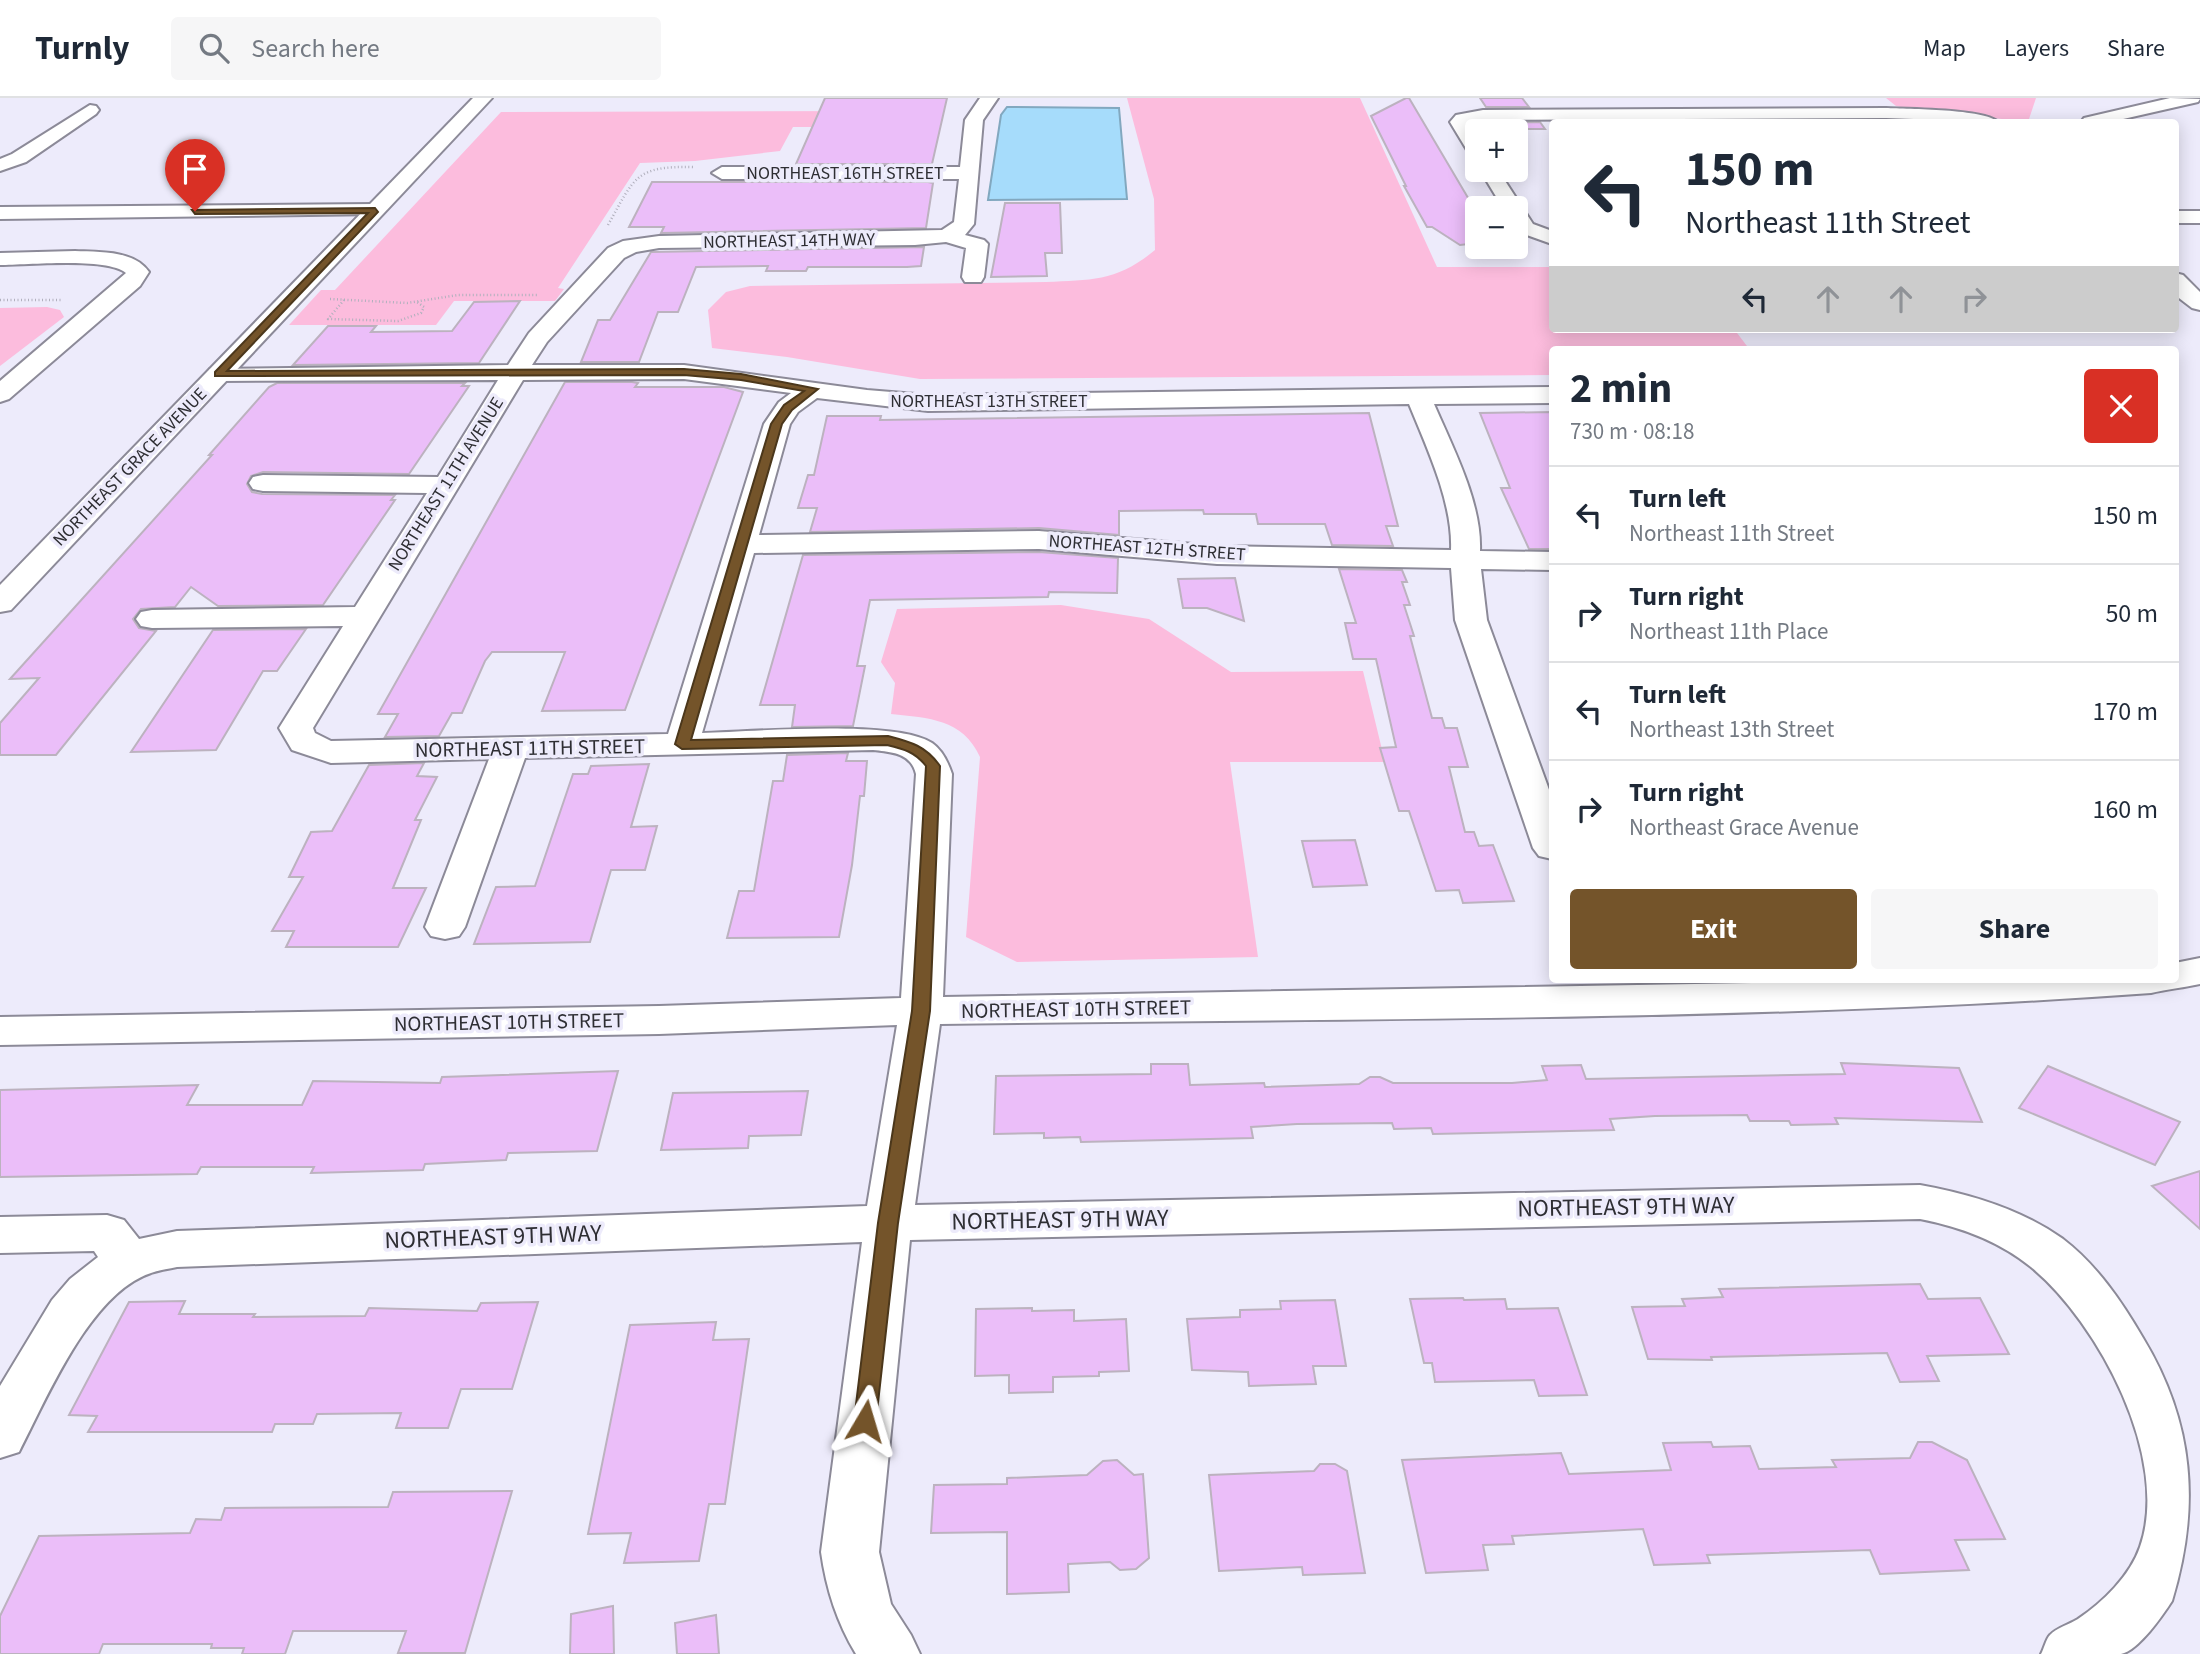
<!DOCTYPE html>
<meta charset="utf-8">
<style>
:root{--surface:#fff;--page:#f6f6f7;--text:#1f2937;--muted:#747a83;--line:#e0e1e3;--accent:#74542a}
body{margin:0;font-family:"Source Sans 3",sans-serif;background:var(--page);color:var(--text);height:100vh;display:flex;flex-direction:column;font-size:26px;white-space:nowrap}
*{box-sizing:border-box;margin:0}
p{font-size:23px;color:var(--muted)}
.icon{flex:none;width:38px;height:38px;fill:none;stroke:currentColor;stroke-width:2;stroke-linecap:round;stroke-linejoin:round}
.map{position:relative;flex:1;overflow:hidden}
.details{position:absolute;left:1549px;top:248px;width:630px;height:637px;display:flex;flex-direction:column;background:var(--surface);border-radius:7px;box-shadow:0 4px 18px #0003}
.details>*{flex:none}
.guide{position:absolute;left:1549px;top:21px;width:630px;height:214px;border-radius:7px;box-shadow:0 4px 18px #0003;background:#fff;color:var(--text);overflow:hidden}
.tools{position:absolute;left:1465px;top:21px;display:grid;gap:14px}
.tools a{display:grid;place-items:center;width:63px;height:63px;border-radius:7px;background:var(--surface);box-shadow:0 4px 18px #0003;font-size:35px}
.pin{position:absolute;display:grid;place-items:center;width:60px;height:60px;color:#fff;margin:-72px -30px;border-radius:50% 50% 50% 0;rotate:-45deg;box-shadow:0 0 7px #0007}
.pin .icon{rotate:45deg}
.me{position:absolute;width:77px;margin:-38px;rotate:7deg;stroke-linejoin:round;filter:drop-shadow(0 0 5px #0008)}
.turn{display:flex;align-items:center;gap:24px;height:147px;padding:0 21px;font-size:32px}
.turn .icon{width:91px;height:91px;stroke-width:2.5}
.turn b{display:block;font-size:49px;line-height:60px}
.lanes{display:flex;align-items:center;height:66px;padding:0 21px;background:#0003;justify-content:center;gap:35px;direction:ltr}
.lanes .off{opacity:.35}
.round{display:grid;place-items:center;flex:none;width:74px;height:74px;border-radius:7px;background:var(--page)}
.overview{display:flex;align-items:center;justify-content:space-between;height:119px;padding:0 21px}
h1{font-size:42px;font-weight:700;line-height:52px}
.cta{display:flex;gap:14px;margin-top:auto;padding:14px 21px}
.cta a{flex:1;height:80px;border-radius:7px;background:var(--accent);color:#fff;font-size:28px;font-weight:700;line-height:80px;text-align:center}
.cta a+a{background:var(--page);color:var(--text)}
ul{padding:0;list-style:none}
li{display:flex;align-items:center;gap:21px;height:98px;padding:0 21px;border-top:2px solid var(--line)}
li div{flex:1}
li b{display:block;font-size:26px}
li em{font-style:normal}
header{display:flex;align-items:center;gap:42px;box-sizing:border-box;height:98px;padding:0 35px;background:var(--surface);border-bottom:2px solid var(--line)}
header strong{font-size:33px}
nav{display:flex;gap:38px;margin-inline-start:auto;font-size:24px}
.search{width:490px;height:63px;background:var(--page);display:flex;align-items:center;gap:18px;box-sizing:border-box;padding:0 24px;border-radius:7px;color:var(--muted);font-size:26px}
.map>svg:first-child{display:block}
.green{fill:#fcbcdd}
.water{fill:#a6dcfb;stroke:#82a8bf;stroke-width:2}
.building{fill:#ebbef9;stroke:#bcb2bf;stroke-width:2}
.lines{fill:none;stroke-linecap:round;stroke-linejoin:round}
.minor-casing{stroke:#8c8a98;stroke-width:4}
.major-casing{stroke:#8c8a98;stroke-width:4}
.path{stroke:#b1b0bd;stroke-width:2.5;stroke-dasharray:1 2.5;stroke-linecap:butt}
.minor{fill:#fff;fill-rule:evenodd}
.major{fill:#fff;fill-rule:evenodd}
.route{fill:#74542a;stroke:#4b371b;stroke-width:2}
.labels{text-anchor:middle;dominant-baseline:central;stroke-width:7;stroke-linejoin:round;paint-order:stroke}
.far-street-label{font-size:18px;fill:#2e2e33;stroke:#edebfb}
.street-label{font-size:21px;fill:#2e2e33;stroke:#edebfb}
.near-street-label{font-size:24px;fill:#2e2e33;stroke:#edebfb}
</style>
<header>
<strong>Turnly</strong>
<div class="search"><svg class="icon" aria-label="search" viewBox="0 0 24 24"><circle cx="10" cy="10" r="6"/><path d="M15 15l6 6"/></svg>Search here</div>
<nav><a>Map</a><a>Layers</a><a>Share</a></nav>
</header>
<div class="map">
<svg width="2200" height="1556" viewBox="0 0 2200 1556">
<rect width="100%" height="100%" fill="#edebfb"/>
<g class="green">
<path d="M1127,0H1360L1437,169H1552V231H1734L1750,252H1552V277L920,281L787,259L712,250L708,212L726,194L750,188L1046,184C1092,182 1118,183 1155,152L1154,101Z"/>
<path d="M1886,0H2036L2028,24L1906,10L1896,8Z"/>
<path d="M886,13L881,29H793L780,53L695,63L640,65L558,190L564,191L555,203H454L436,227H289L321,192H335L501,14Z"/>
<path d="M47,209L60,212L64,219L0,268V210Z"/>
<path d="M1061,507L1149,521L1231,574L1363,573L1385,664H1230L1258,859L1017,864L966,839L980,659C963,621 929,620 891,616L895,585L881,564L897,511Z"/>
</g>
<path class="water" d="M1007,9L1119,10L1127,101L988,102L1001,17Z"/>
<g class="building">
<path d="M825,0H947L932,66H796Z"/>
<path d="M1406,0H1409L1477,115V145L1460,147L1432,129H1427L1404,88H1406L1371,18Z"/>
<path d="M1480,0H1522L1529,9H1486Z"/>
<path d="M1540,24L1545,31H1500L1496,25Z"/>
<path d="M652,84H928L933,85L926,130L661,135L664,129H629Z"/>
<path d="M1005,105H1060L1062,155H1045L1047,178L991,179Z"/>
<path d="M924,149L921,168L907,169H808L806,173H766L768,168L696,169L678,214H658L639,264H581L598,222H610L651,154Z"/>
<path d="M520,203L479,265L293,267L328,228H376L371,234L452,233L474,204Z"/>
<path d="M565,284H632L638,285L635,289H724L743,294L625,612L542,613L565,554H492L485,563L462,615H452L439,638L385,639L398,616H378Z"/>
<path d="M277,285H465L462,288H469L409,376L263,374L251,378L247,386L252,394L262,396L395,397L391,402H395L323,507L218,508L191,489L175,509L141,511L133,521L139,530L156,533L56,657H0V625L39,580L10,581L212,357H209L269,289Z"/>
<path d="M1552,314V451H1529L1501,390H1510L1480,315Z"/>
<path d="M1369,315L1398,428H1386L1393,448L1332,447L1325,426H1258L1256,416H1204L1203,412L1119,413V437L1039,430L810,434L817,410H798L808,377H814L827,318H881L880,322Z"/>
<path d="M1039,454L1118,460L1117,495L1049,494L1048,499L870,502L857,568H865L853,628L792,629L795,607H760L803,457Z"/>
<path d="M1339,471L1402,472L1407,484H1402L1410,507H1404L1414,538H1410L1432,620H1442L1445,630H1457L1468,669H1449L1465,734H1474L1479,748L1493,747L1514,803L1463,805L1459,792L1436,793L1409,713H1399L1380,650L1396,649L1376,561H1353L1345,525H1356Z"/>
<path d="M1235,480L1244,523L1207,510H1183L1178,481Z"/>
<path d="M306,531L277,573H263L216,652L131,654L213,532Z"/>
<path d="M848,655L846,663H867L864,698H860L852,767L839,839L727,840L739,793H754L773,683H783L787,657Z"/>
<path d="M424,665L417,678L437,679L415,722H421L393,790H426L398,849H286L294,833H272L303,779H289L311,734L332,733L369,667Z"/>
<path d="M649,666L631,729L657,728L645,772H611L590,844L474,846L496,789L535,788L573,676H588L591,668Z"/>
<path d="M1355,742L1367,787L1313,789L1302,743Z"/>
<path d="M1841,965L1959,970L1982,1024L1835,1020L1838,1026L1791,1027L1789,1023H1750L1747,1017L1655,1018L1610,1021L1614,1032L1433,1036L1431,1030L1394,1031L1392,1025L1297,1026L1251,1029L1253,1040L1081,1044L1080,1039L1044,1040V1035L994,1036L996,978L1151,976V966H1188L1190,987L1264,985L1265,989L1359,986L1370,979H1380L1393,985H1512L1547,982L1542,968L1581,967L1586,981L1845,976Z"/>
<path d="M2048,968L2180,1024L2155,1067L2019,1010Z"/>
<path d="M618,973L597,1053L508,1055L506,1062L425,1066L423,1072L311,1075L314,1069H201L197,1076L0,1079V992L198,987L187,1007H302L313,983L440,985L442,979Z"/>
<path d="M808,993L801,1037L749,1038L748,1050L661,1052L673,995Z"/>
<path d="M2200,1073V1131L2152,1088Z"/>
<path d="M1920,1186L1928,1201L1980,1200L2009,1256L1927,1258L1939,1283L1900,1284L1887,1255L1711,1259L1712,1262L1648,1261L1632,1209L1685,1208L1682,1201L1723,1199L1719,1191Z"/>
<path d="M1463,1200L1464,1202L1505,1201L1507,1211L1558,1210L1587,1297L1539,1298L1534,1282L1435,1284L1432,1265H1424L1410,1201Z"/>
<path d="M1335,1202L1346,1268H1313L1316,1286L1249,1288L1248,1274L1192,1272L1187,1221L1240,1219V1212L1281,1211L1280,1203Z"/>
<path d="M185,1203L179,1216H255L253,1219L365,1218L369,1210L477,1213L481,1205L538,1204L512,1291H461L448,1330H396L401,1315L317,1316L313,1326H275L272,1334H88L97,1318L69,1317L129,1204Z"/>
<path d="M1032,1210V1213L1074,1212V1223L1126,1221L1129,1273L1099,1274V1278L1053,1279V1294L1009,1295V1277L975,1278L976,1211Z"/>
<path d="M716,1224L713,1242L749,1241L725,1406H709L699,1463L624,1465L631,1435L588,1436L630,1227Z"/>
<path d="M1711,1344L1713,1349L1750,1348L1759,1371L1836,1369L1832,1362L1910,1360L1918,1344H1932L1967,1362L2005,1441L1955,1442L1969,1472L1880,1476L1870,1452L1707,1457L1710,1465L1654,1467L1643,1431L1512,1438L1514,1446L1483,1447L1488,1472L1426,1475L1402,1362L1561,1355L1569,1376L1671,1372L1663,1345Z"/>
<path d="M1117,1362L1134,1377L1143,1376L1149,1460L1136,1471L1120,1472L1110,1464L1068,1466L1069,1494L1007,1496V1434L931,1435L934,1387L1007,1386V1380L1087,1377L1103,1363Z"/>
<path d="M1320,1366H1335L1347,1373L1365,1475L1303,1477L1302,1469L1219,1473L1209,1377L1314,1373Z"/>
<path d="M512,1393L465,1555H398L406,1533H293L285,1556H242L244,1550H211L212,1546H103L99,1556H0V1518L39,1438L190,1435L196,1421L221,1422L225,1410L388,1409L393,1394Z"/>
<path d="M613,1508L614,1556H570L571,1516Z"/>
<path d="M716,1517L719,1556H677L675,1525Z"/>
</g>
<g class="lines">
<g class="minor-casing">
<g id="minor">
<path d="M980,0H998L983,22L974,126L965,137L984,142L988,146L984,179L981,184H965L962,179L966,150L946,144L915,147L659,150L636,154L624,160L547,244L532,267H684L867,292L928,297L1552,289V305L1434,306C1453,350 1482,405 1480,453L1552,454V472L1481,471L1487,522L1552,700V761L1539,758L1533,750L1455,522L1451,470L1217,466L1039,451L754,455L702,635C751,634 895,621 932,645C942,652 948,664 952,676L943,899L1928,882H2175V865L2200,860V886C2182,890 2168,891 2151,895C1749,924 1344,920 940,926L915,1107L1920,1087C1970,1096 2021,1111 2063,1141C2097,1167 2122,1204 2143,1240C2195,1326 2200,1410 2172,1503C2163,1517 2138,1553 2121,1556C2098,1556 2065,1556 2041,1556C2044,1551 2046,1541 2050,1537C2056,1530 2070,1526 2078,1521C2103,1504 2130,1478 2140,1449C2171,1361 2099,1225 2031,1169C1999,1143 1961,1129 1920,1121L910,1142L879,1454L891,1506L911,1537L920,1556H856C837,1525 826,1490 821,1454L862,1144L177,1169C168,1171 159,1172 151,1175C90,1195 47,1300 19,1354L0,1360V1288L52,1202L70,1181L98,1159L94,1153L0,1155V1119L107,1117L124,1122L139,1141L177,1133L867,1108L897,927L659,936L0,947V919L659,908L901,900L916,676C911,655 892,654 873,652L525,660L465,829L459,838L445,841L431,838L425,829L489,661L331,665L292,652L279,630L343,528L152,530L141,528L136,521L141,514L152,512L355,509L427,395L263,393L253,391L249,385L253,379L263,377L438,379L498,282L219,283L210,281L207,276L210,271L508,267L529,235L608,150L623,143L659,138L942,132L954,124L959,81H722L712,75L722,69H960L965,22ZM684,281L791,295L779,304L764,326L668,636L331,643L315,635L313,630L523,282ZM817,300L928,313L1409,306C1427,350 1453,405 1451,452L1217,448L1039,433L759,437L790,326L798,314Z"/>
<path d="M2170,0L2200,1L2198,4L2110,24H2081L2084,20Z"/>
<path d="M90,7L96,8L99,12L96,16L26,64L0,73V61L12,56Z"/>
<path d="M1886,10C1907,11 1986,11 1998,24L1886,20L1483,22L1469,25L1477,38V59L1470,57L1450,24L1456,17L1483,12Z"/>
<path d="M1480,72H1498L1533,126L1552,133V146L1518,134L1516,110H1503Z"/>
<path d="M375,106L382,108L385,112L382,116L0,121V109Z"/>
<rect x="2175" y="113" width="25" height="12"/>
<path d="M75,153C99,154 134,152 149,174L140,188L9,301L0,304V283L126,175C107,159 27,167 0,167V155Z"/>
<path d="M2175,175L2183,177L2200,194V212L2192,210L2175,197Z"/>
</g>
</g>
<g class="major-casing">
<path id="major" d="M473,0H492L11,512L0,514V487Z"/>
</g>
<g class="path">
<path d="M608,127C635,79 635,68 693,69"/>
<path d="M330,201L407,205L458,197H537"/>
<path d="M0,202H62"/>
<path d="M344,202L328,221L398,223L421,215L424,209L417,204"/>
</g>
<use href="#minor" class="minor"/>
<use href="#major" class="major"/>
</g>
<path class="route" d="M375,110L378,114L227,273L684,271L741,276L818,291L792,312L782,326L691,642L888,638C911,644 926,648 940,668L930,913L898,1125L876,1323L873,1329L865,1332L858,1329L854,1323L878,1125L912,913L926,668C915,654 904,651 887,647L682,651L675,646L771,326L784,307L804,293L741,282L684,277L215,278V274L368,115L195,116L192,112Z"/>
<g class="labels">
<g class="far-street-label">
<text x="845" y="75">NORTHEAST 16TH STREET</text>
<text transform="translate(789 143) rotate(-1)">NORTHEAST 14TH WAY</text>
<text x="989" y="303">NORTHEAST 13TH STREET</text>
<text transform="translate(130 369) rotate(-46)">NORTHEAST GRACE AVENUE</text>
<text transform="translate(446 386) rotate(-58)">NORTHEAST 11TH AVENUE</text>
<text transform="translate(1147 450) rotate(4)">NORTHEAST 12TH STREET</text>
</g>
<g class="street-label">
<text transform="translate(530 650) rotate(-1)">NORTHEAST 11TH STREET</text>
<text transform="translate(1076 911) rotate(-1)">NORTHEAST 10TH STREET</text>
<text transform="translate(509 924) rotate(-1)">NORTHEAST 10TH STREET</text>
</g>
<g class="near-street-label">
<text transform="translate(1626 1109) rotate(-1)">NORTHEAST 9TH WAY</text>
<text transform="translate(1060 1122) rotate(-1)">NORTHEAST 9TH WAY</text>
<text transform="translate(493 1139) rotate(-2)">NORTHEAST 9TH WAY</text>
</g>
</g>
</svg>
<div class="tools">
<a>+</a>
<a>−</a>
</div>
<div class="pin" style="left:195px;top:113px;background:#d93025"><svg class="icon" aria-label="arrive" viewBox="0 0 24 24"><path d="M6 21V4h12l-3 4 3 4H6"/></svg></div>
<svg class="me" style="left:865px;top:1323px" viewBox="-20 -20 40 40"><path d="M0-17L14 15 0 8-14 15z" fill="#74542a" stroke="#fff" stroke-width="4"/></svg>
<div class="guide">
<div class="turn"><svg class="icon" aria-label="left" viewBox="0 0 24 24"><path d="M17 20v-9H6M10 6l-5 5 5 5"/></svg><div><b>150 m</b>Northeast 11th Street</div></div>
<div class="lanes"><svg class="icon" aria-label="left" viewBox="0 0 24 24"><path d="M17 20v-9H6M10 6l-5 5 5 5"/></svg><svg class="icon off" aria-label="ahead" viewBox="0 0 24 24"><path d="M12 20V5M6 11l6-6 6 6"/></svg><svg class="icon off" aria-label="ahead" viewBox="0 0 24 24"><path d="M12 20V5M6 11l6-6 6 6"/></svg><svg class="icon off" aria-label="right" viewBox="0 0 24 24"><path d="M7 20v-9h11M14 6l5 5-5 5"/></svg></div>
</div>
<section class="details">
<div class="overview"><div><h1>2 min</h1><p>730 m · 08:18</p></div><a class="round" style="background:#d93025;color:#fff"><svg class="icon" aria-label="close" viewBox="0 0 24 24"><path d="M6 6l12 12M18 6L6 18"/></svg></a></div>
<ul>
<li><svg class="icon" aria-label="left" viewBox="0 0 24 24"><path d="M17 20v-9H6M10 6l-5 5 5 5"/></svg><div><b>Turn left</b><p>Northeast 11th Street</p></div><em>150 m</em></li>
<li><svg class="icon" aria-label="right" viewBox="0 0 24 24"><path d="M7 20v-9h11M14 6l5 5-5 5"/></svg><div><b>Turn right</b><p>Northeast 11th Place</p></div><em>50 m</em></li>
<li><svg class="icon" aria-label="left" viewBox="0 0 24 24"><path d="M17 20v-9H6M10 6l-5 5 5 5"/></svg><div><b>Turn left</b><p>Northeast 13th Street</p></div><em>170 m</em></li>
<li><svg class="icon" aria-label="right" viewBox="0 0 24 24"><path d="M7 20v-9h11M14 6l5 5-5 5"/></svg><div><b>Turn right</b><p>Northeast Grace Avenue</p></div><em>160 m</em></li>
</ul>
<div class="cta"><a>Exit</a><a>Share</a></div>
</section>
</div>
